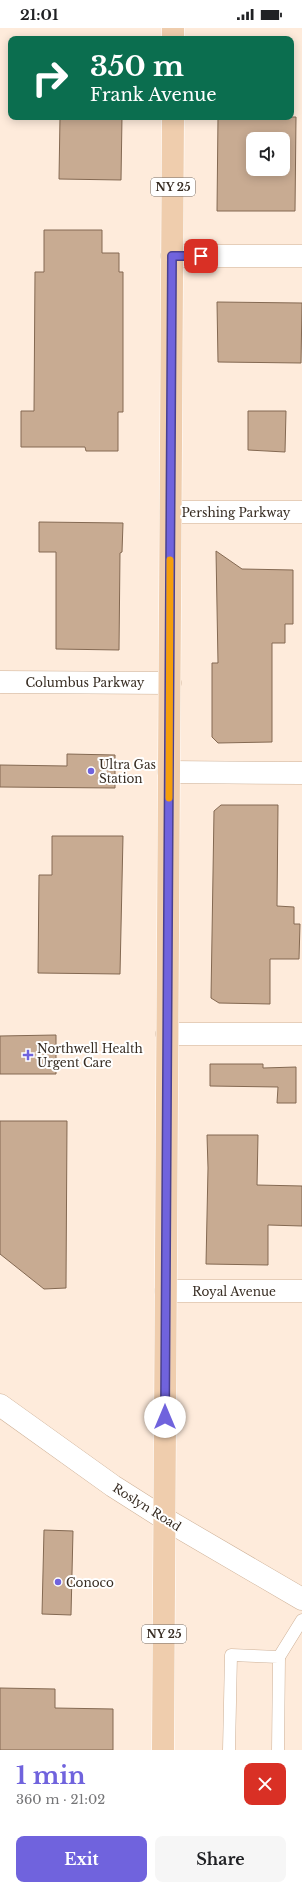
<!DOCTYPE html>
<meta charset="utf-8">
<style>
:root{--surface:#fff;--page:#f6f6f6;--text:#202124;--muted:#757577;--accent:#7063dd}
body{margin:0;font-family:"Libre Baskerville",serif;background:var(--page);color:var(--text);height:100vh;display:flex;flex-direction:column;font-size:15px;white-space:nowrap}
*{box-sizing:border-box;margin:0}
p{font-size:13px;color:var(--muted)}
.icon{flex:none;width:22px;height:22px;fill:none;stroke:currentColor;stroke-width:2;stroke-linecap:round;stroke-linejoin:round}
.map{position:relative;height:1722px;overflow:hidden}
.sheet{display:flex;flex-direction:column;background:var(--surface);flex:1}
.sheet>*{flex:none}
.banner{position:absolute;left:8px;top:8px;width:286px;height:84px;border-radius:8px;box-shadow:0 2px 10px #0003;background:#0b6e4f;color:#fff;overflow:hidden}
.buttons{position:absolute;left:246px;top:104px;display:grid;gap:8px}
.buttons a{display:grid;place-items:center;width:44px;height:44px;border-radius:8px;background:var(--surface);box-shadow:0 2px 10px #0003;font-size:20px}
.pin{position:absolute;display:grid;place-items:center;width:34px;height:34px;color:#fff;margin:-17px;border-radius:8px;box-shadow:0 2px 6px #0006}
.me{position:absolute;width:44px;margin:-22px;rotate:0deg;stroke-linejoin:round;filter:drop-shadow(0 0 3px #0008)}
.turn{display:flex;align-items:center;gap:14px;height:84px;padding:0 16px;font-size:18px}
.turn .icon{width:52px;height:52px;stroke-width:2.5}
.turn b{display:block;font-size:28px;line-height:34px}
.round{display:grid;place-items:center;flex:none;width:42px;height:42px;border-radius:8px;background:var(--page)}
.headline{display:flex;align-items:center;justify-content:space-between;height:68px;padding:0 16px}
h1{font-size:24px;font-weight:800;line-height:30px;color:var(--accent)}
.primary-button{display:flex;gap:8px;margin-top:auto;padding:8px 16px}
.primary-button a{flex:1;height:46px;border-radius:8px;background:var(--accent);color:#fff;font-size:16px;font-weight:800;line-height:46px;text-align:center}
.primary-button a+a{background:var(--page);color:var(--text)}
.status{display:flex;justify-content:space-between;align-items:center;height:28px;padding:0 20px;background:var(--surface);direction:ltr}
.status svg{height:11px;fill:currentColor}
.map>svg:first-child{display:block}
.building{fill:#c8ab92;stroke:#846952;fill-rule:evenodd}
.lines{fill:none;stroke-linecap:round;stroke-linejoin:round}
.lane-casing{stroke:#ceb197;stroke-width:13}
.street-casing{stroke:#ceb197;stroke-width:23}
.secondary-casing{stroke:#ceb197;stroke-width:23}
.primary-casing{stroke:#fff;stroke-width:23}
.lane{stroke:#fff;stroke-width:12}
.street{stroke:#fff;stroke-width:22}
.secondary{stroke:#fff;stroke-width:22}
.primary{stroke:#efcdad;stroke-width:22}
.route-casing{stroke:#494090;stroke-width:10}
.route{stroke:#7063dd;stroke-width:7}
.slow{stroke:#f59e0b;stroke-width:7}
.poi-dot{fill:#7063dd;stroke:#fff;stroke-width:1.5}
.labels{text-anchor:middle;dominant-baseline:central;stroke-width:4;stroke-linejoin:round;paint-order:stroke}
.shield{fill:#fff;stroke:#736b64;stroke-width:1}
.shield-label{font-size:11px;font-weight:bold;fill:#372c22}
.street-label{font-size:12px;fill:#372c22;stroke:#fff}
.poi-label{font-size:12px;fill:#372c22;stroke:#fff;text-anchor:start}
</style>
<div class="status"><b>21:01</b><svg viewBox="0 0 49 12"><path d="M0 12V9h3v3zM5 12V6h3v6zM10 12V3h3v9zM15 12V0h3v12zM26 1h20v11H26zM47 4h2v5h-2z"/></svg></div>
<div class="map">
<svg width="302" height="1722" viewBox="0 0 302 1722">
<rect width="100%" height="100%" fill="#feebdb"/>
<g class="building">
<path d="M60,89H122L121,152L59,151Z"/>
<path d="M218,89H296L295,183H217ZM253,111H283V141H253Z"/>
<path d="M44,202H102V225H119V244H123V384H118V423H86L85,419H21V383H34L35,244H44Z"/>
<path d="M217,274L302,275L301,335L218,334Z"/>
<path d="M248,383H286L285,424L248,422Z"/>
<path d="M39,494L123,495L122,524L120,525L119,622L56,621V524H39Z"/>
<path d="M216,523L242,541L293,542V596H285V615H272V714L218,715L212,709V635H218Z"/>
<path d="M67,726L115,727V760L0,759V737L67,738Z"/>
<path d="M221,777H278L277,878L294,879V896H300L299,931H270V976L219,975L211,970L214,783Z"/>
<path d="M52,808H123L120,946L38,945L39,847H52Z"/>
<path d="M56,1007V1046H0V1008Z"/>
<path d="M210,1036H263V1040L296,1039V1075H277L278,1059L210,1058Z"/>
<path d="M0,1093H67L66,1260L44,1261L0,1226Z"/>
<path d="M207,1107H258L257,1157L302,1158V1198L268,1197V1237L206,1236L208,1140Z"/>
<path d="M44,1502L73,1503L71,1587L42,1586Z"/>
<path d="M0,1660L55,1661V1680L113,1681V1722H0Z"/>
</g>
<g class="lines">
<g class="lane-casing">
<g id="lane">
<path d="M279,1629L302,1592"/>
<path d="M229,1722L231,1627L279,1629L278,1722"/>
</g>
</g>
<g class="street-casing">
<g id="street">
<path d="M172,228H302"/>
<path d="M171,484H302"/>
<path d="M0,654L170,655"/>
<path d="M169,744L302,745"/>
<path d="M167,1006H302"/>
<path d="M166,1263H302"/>
</g>
</g>
<g class="secondary-casing">
<path id="secondary" d="M0,1377L113,1458L165,1491L302,1571"/>
</g>
<g class="primary-casing">
<g id="primary">
<path d="M173,11V0"/>
<path d="M163,1722L173,89"/>
</g>
</g>
<use href="#lane" class="lane"/>
<use href="#street" class="street"/>
<use href="#secondary" class="secondary"/>
<use href="#primary" class="primary"/>
</g>
<g class="lines">
<g class="route-casing">
<path id="route" d="M165,1389L172,228H201"/>
</g>
<use href="#route" class="route"/>
<path class="slow" d="M169,770L170,532"/>
</g>
<g class="poi-dot">
<circle cx="91" cy="743" r="4"/>
<path d="M26 1021h4v4h4v4h-4v4h-4v-4h-4v-4h4z"/>
<circle cx="58" cy="1554" r="4"/>
</g>
<g class="labels">
<g class="shield">
<rect x="151" y="150" width="44" height="18" rx="3"/>
<rect x="142" y="1597" width="44" height="18" rx="3"/>
</g>
<g class="shield-label">
<text x="173" y="159">NY 25</text>
<text x="164" y="1606">NY 25</text>
</g>
<g class="street-label">
<text x="236" y="484">Pershing Parkway</text>
<text x="85" y="654">Columbus Parkway</text>
<text x="234" y="1263">Royal Avenue</text>
<text transform="translate(147 1479) rotate(32)">Roslyn Road</text>
</g>
<g class="poi-label">
<text x="99" y="736">Ultra Gas<tspan x="99" dy="14">Station</tspan></text>
<text x="37" y="1020">Northwell Health<tspan x="37" dy="14">Urgent Care</tspan></text>
<text x="66" y="1554">Conoco</text>
</g>
</g>
</svg>
<div class="buttons">
<a><svg class="icon" aria-label="sound" viewBox="0 0 24 24"><path d="M4 9h4l5-4v14l-5-4H4zM17 9q2 3 0 6"/></svg></a>
</div>
<div class="pin" style="left:201px;top:228px;background:#d93025"><svg class="icon" aria-label="arrive" viewBox="0 0 24 24"><path d="M6 21V4h12l-3 4 3 4H6"/></svg></div>
<svg class="me" style="left:165px;top:1389px" viewBox="-20 -20 40 40"><circle r="19" fill="#fff"/><path d="M0-13L10 11 0 6-10 11z" fill="#7063dd"/></svg>
<div class="banner">
<div class="turn"><svg class="icon" aria-label="right" viewBox="0 0 24 24"><path d="M7 20v-9h11M14 6l5 5-5 5"/></svg><div><b>350 m</b>Frank Avenue</div></div>
</div>
</div>
<section class="sheet">
<div class="headline"><div><h1>1 min</h1><p>360 m · 21:02</p></div><a class="round" style="background:#d93025;color:#fff"><svg class="icon" aria-label="close" viewBox="0 0 24 24"><path d="M6 6l12 12M18 6L6 18"/></svg></a></div>
<div class="primary-button"><a>Exit</a><a>Share</a></div>
</section>
